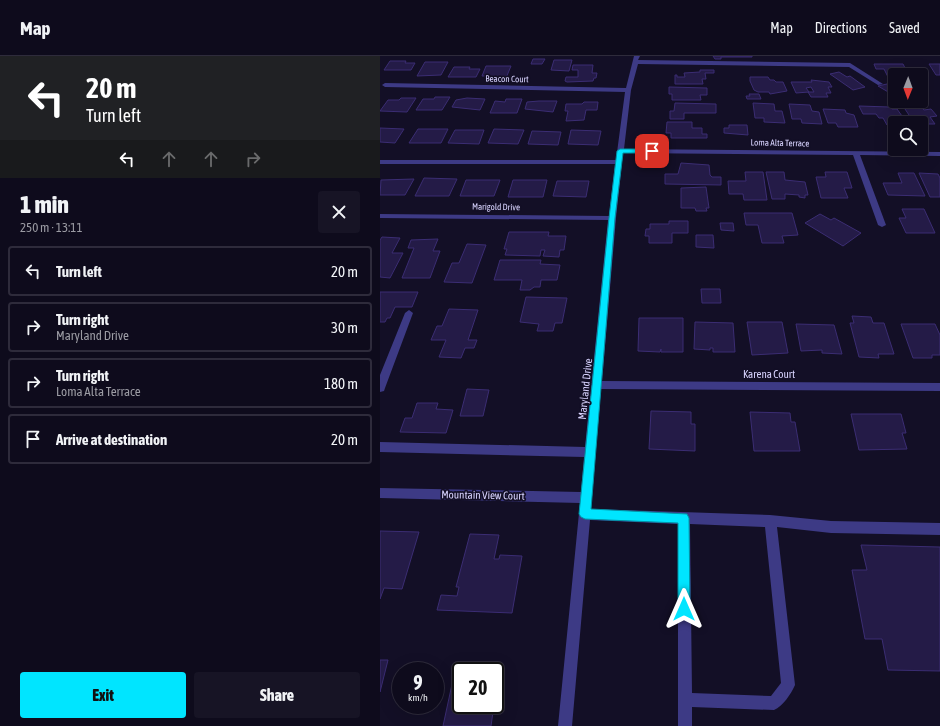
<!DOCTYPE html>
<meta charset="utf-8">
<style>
:root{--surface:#0e0b1c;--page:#171425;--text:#f1f3f6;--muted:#9b9ba3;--line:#2e2b3b;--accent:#00e5ff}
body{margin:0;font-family:"Asap Condensed",sans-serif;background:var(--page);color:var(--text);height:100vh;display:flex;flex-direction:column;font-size:15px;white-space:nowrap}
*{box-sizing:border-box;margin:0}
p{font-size:13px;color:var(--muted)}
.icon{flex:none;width:22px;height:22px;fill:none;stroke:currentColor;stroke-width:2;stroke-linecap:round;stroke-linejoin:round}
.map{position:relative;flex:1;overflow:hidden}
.side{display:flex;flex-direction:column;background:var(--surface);width:380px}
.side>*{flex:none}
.top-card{background:#202124;color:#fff;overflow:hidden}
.needle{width:26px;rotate:181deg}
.fabs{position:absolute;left:508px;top:12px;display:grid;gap:8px}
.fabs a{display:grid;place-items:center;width:40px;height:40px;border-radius:4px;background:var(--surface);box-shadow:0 4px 16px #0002,0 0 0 1px var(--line);font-size:20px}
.speed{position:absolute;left:12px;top:606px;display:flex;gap:8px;font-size:20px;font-weight:700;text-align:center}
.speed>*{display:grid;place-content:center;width:52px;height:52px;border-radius:50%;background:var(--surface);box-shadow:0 4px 16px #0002,0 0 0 1px var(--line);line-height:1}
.speed small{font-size:10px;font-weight:400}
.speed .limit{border:2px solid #111;border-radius:6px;background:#fff;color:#111}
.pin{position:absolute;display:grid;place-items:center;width:34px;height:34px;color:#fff;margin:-17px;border-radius:8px;box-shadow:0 2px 6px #0006}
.me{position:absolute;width:44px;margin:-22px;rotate:0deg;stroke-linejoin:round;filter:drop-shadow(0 0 3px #0008)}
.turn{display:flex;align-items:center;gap:14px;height:84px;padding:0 20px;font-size:18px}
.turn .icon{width:52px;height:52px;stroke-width:2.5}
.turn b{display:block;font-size:28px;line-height:34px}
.lanes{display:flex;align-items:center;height:38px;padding:0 20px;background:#0003;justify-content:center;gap:20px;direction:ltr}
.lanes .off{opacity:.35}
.round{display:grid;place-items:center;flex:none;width:42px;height:42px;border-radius:4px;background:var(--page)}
.summary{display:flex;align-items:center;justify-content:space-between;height:68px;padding:0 20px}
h1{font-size:24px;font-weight:800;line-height:30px}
.button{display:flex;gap:8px;margin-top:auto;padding:8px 20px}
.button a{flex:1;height:46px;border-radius:4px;background:var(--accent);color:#111;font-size:16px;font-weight:800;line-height:46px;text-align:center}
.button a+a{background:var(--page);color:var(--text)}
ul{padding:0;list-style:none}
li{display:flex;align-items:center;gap:12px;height:50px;margin:0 8px 6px;padding:0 12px;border:2px solid var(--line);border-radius:4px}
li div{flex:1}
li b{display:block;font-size:15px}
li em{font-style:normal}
header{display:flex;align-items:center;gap:24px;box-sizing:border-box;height:56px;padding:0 20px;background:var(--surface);border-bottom:1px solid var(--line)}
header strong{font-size:19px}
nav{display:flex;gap:22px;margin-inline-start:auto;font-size:14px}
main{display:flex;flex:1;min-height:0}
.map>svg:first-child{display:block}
.building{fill:#241b47;stroke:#3b2d73}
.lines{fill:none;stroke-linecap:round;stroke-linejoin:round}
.minor{fill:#3d3a85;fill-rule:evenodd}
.route{fill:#00e5ff;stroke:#0095a6}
.labels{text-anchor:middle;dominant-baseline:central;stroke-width:3.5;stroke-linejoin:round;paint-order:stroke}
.far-street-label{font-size:9px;fill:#d9d4ff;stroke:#130f26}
.street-label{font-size:11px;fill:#d9d4ff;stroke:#130f26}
</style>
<header>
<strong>Map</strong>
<nav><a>Map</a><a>Directions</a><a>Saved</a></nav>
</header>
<main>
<section class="side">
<div class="top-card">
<div class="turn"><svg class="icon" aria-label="left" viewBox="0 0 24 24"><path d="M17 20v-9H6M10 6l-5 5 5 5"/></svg><div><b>20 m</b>Turn left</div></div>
<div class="lanes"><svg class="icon" aria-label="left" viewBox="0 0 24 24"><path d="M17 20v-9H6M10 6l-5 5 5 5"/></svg><svg class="icon off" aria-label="ahead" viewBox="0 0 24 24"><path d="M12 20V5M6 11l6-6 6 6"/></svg><svg class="icon off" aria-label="ahead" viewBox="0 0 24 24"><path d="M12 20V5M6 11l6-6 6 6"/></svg><svg class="icon off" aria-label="right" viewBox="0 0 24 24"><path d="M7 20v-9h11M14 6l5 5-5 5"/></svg></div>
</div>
<div class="summary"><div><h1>1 min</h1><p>250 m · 13:11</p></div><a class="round"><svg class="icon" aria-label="close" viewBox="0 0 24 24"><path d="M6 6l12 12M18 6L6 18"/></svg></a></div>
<ul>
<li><svg class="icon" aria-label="left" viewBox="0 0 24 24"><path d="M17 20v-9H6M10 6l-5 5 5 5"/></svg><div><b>Turn left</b></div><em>20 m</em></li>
<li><svg class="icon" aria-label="right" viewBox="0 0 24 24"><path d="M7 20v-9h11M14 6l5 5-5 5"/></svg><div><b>Turn right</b><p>Maryland Drive</p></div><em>30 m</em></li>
<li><svg class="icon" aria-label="right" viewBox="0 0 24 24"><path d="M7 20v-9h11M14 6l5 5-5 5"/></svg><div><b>Turn right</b><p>Loma Alta Terrace</p></div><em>180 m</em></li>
<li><svg class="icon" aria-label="arrive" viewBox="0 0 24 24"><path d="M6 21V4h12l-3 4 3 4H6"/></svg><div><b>Arrive at destination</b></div><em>20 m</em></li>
</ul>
<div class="button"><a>Exit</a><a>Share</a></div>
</section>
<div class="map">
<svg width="560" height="670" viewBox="0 0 560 670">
<rect width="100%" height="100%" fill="#130f26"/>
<g class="building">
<path d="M333,0H372V1H341V3H335Z"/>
<path d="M153,3H165L162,8H151Z"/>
<path d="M174,4H192L189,15L171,14Z"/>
<path d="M10,5H26L25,7H35L31,14H4Z"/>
<path d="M45,6H68L61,19L37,20Z"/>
<path d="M494,8H523L526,14H520L523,19L508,21L504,13H496Z"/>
<path d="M549,8H560V19H556Z"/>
<path d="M193,9H213L212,17H217L216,22H214L213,25L187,26L185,25L186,21H198V14H192Z"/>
<path d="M106,10H131L126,22H111L112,20H102Z"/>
<path d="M74,11H90L89,13H100L96,21H68Z"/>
<path d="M320,14H334V17H325L326,23H322L323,28H295V19H297V21H305L304,17L320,16Z"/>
<path d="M459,16L467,21L470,20L485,31L473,34L450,18Z"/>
<path d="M370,21H388L390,24H394L396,26H403L407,35L390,38L389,36H378L374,34L370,25Z"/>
<path d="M431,24L449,26L452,31H448L451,37H446L448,41H431L428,36H434L431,31L426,32L429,36L416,37L411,26H432Z"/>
<path d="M507,28L515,32V40L498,30Z"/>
<path d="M289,31L327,32V39H320L321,44H292V38H289Z"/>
<path d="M369,38H379L381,43H367L366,40H370Z"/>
<path d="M55,41H70L62,54H36L43,43H54Z"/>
<path d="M21,42H36L27,56L0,55L8,44H19Z"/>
<path d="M87,42L105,43L100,54L72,51L76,44Z"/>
<path d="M126,43H142L137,57H110L115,45L125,46Z"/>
<path d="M159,45H177L173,56L145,53L147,46Z"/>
<path d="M204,46H218L217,54H206L204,64L186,65L188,55H185L186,48H202Z"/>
<path d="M295,47L336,48V57H304V63H290V55H294Z"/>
<path d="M373,47L394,48L395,55H402L405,67L384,66V62H375Z"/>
<path d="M409,48L430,49L432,55L439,56L442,68L422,67L421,63H412Z"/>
<path d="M540,49L544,54L551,53L557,60L550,61L555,68H541L536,62H531L523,50Z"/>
<path d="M479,50L510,51L512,53H517L522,60H517L521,67L507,69L503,62H499L496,58H483Z"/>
<path d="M443,53L465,54L466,57L474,59L478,71H458L456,67H448Z"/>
<path d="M287,66H312V72H322V78H327V82H291V77H286Z"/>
<path d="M349,69H367L368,79L344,77V72H349Z"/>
<path d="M0,72L24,73L15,87L0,86Z"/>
<path d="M38,73H68L61,87H29Z"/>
<path d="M114,73L144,74L138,88L108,87Z"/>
<path d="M75,74H104L99,88L68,87Z"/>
<path d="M191,74L221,75L218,89L188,88Z"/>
<path d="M152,75L181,76L178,89L148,88Z"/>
<path d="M301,107L329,109L330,119L332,121H341V129L285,128V118H298Z"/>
<path d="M365,116H383L387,144H364L363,138H349L348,125H366Z"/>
<path d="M386,116H404L405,124L425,126L428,139H425V142L419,141V139L405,138V143H392Z"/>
<path d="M445,116H467L472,132H464L468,142H441L436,121H446Z"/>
<path d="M518,117H534L545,140L508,139L503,127H522Z"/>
<path d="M539,117L558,118L560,122V141H550Z"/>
<path d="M44,122L77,123L69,140H35Z"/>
<path d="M34,123L25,139H0L1,124Z"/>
<path d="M86,124H120L114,140H80Z"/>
<path d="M133,124H167L163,141H128Z"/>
<path d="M177,125H209L206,141L173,140Z"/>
<path d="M326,131L329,152H326L327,155H316L315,152H301V132Z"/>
<path d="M522,153H544L555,177H526L519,162H526Z"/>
<path d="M364,157H412L418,179L402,180L404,187H382L378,169H366Z"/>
<path d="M440,158L451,164L454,162L481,177L463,190L425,167Z"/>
<path d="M289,165H308V177H292V187H269V180H265L266,173H270V168H289Z"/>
<path d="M340,167H353L354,175L341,174Z"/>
<path d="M129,176H169L168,180H186L184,194H180L179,201L163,200L165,194H161L160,200L125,199L127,193H124Z"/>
<path d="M316,179H333L334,192L316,191Z"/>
<path d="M2,181L20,182L12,197H23L10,222L0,221V184Z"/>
<path d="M58,183L53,195H60L50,222H22L34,192H28L31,184Z"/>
<path d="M87,188L106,189L92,227L64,226L72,207H79Z"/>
<path d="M120,204H161L160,208L180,209L177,224H161L160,231H154L150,234H140L142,224H114Z"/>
<path d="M321,233H340L341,247H322Z"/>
<path d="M0,236H38L32,251H15L10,262H7L5,266H0Z"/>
<path d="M146,241L187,242L182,267H175L173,275H157L159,268L140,266Z"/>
<path d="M69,253L98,254L88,284H97L94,292H85L81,302L59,301L66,284H51L57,270H62Z"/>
<path d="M472,260L491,261L493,267H504L514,298H498L499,302L479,301L470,267H474Z"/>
<path d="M259,262H303V296H281V293L280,296L258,295Z"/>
<path d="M315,266L353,267L355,296H333V292H330V294L314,293Z"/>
<path d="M367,266H402L408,297L372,299Z"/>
<path d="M416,268L454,269L462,298L442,297V294L421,295Z"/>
<path d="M521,268H555L560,279V299H552V302H533Z"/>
<path d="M87,333L109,334L103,360H80Z"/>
<path d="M37,347H58L56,353L73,354L66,377L20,376L25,362H32Z"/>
<path d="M271,355L311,356V368H315V395L269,393Z"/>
<path d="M370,356L410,357L411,366H415L420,395H374Z"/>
<path d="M471,358H521L526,377H522L527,393L479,394Z"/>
<path d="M0,475L39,476L22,533L4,532L0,543Z"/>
<path d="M90,478L119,479L114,503H119L120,499L142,500L132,557L57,554L61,539L77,540L79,531H76Z"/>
<path d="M481,489L560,491V615L508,614L502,583H485L472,514H487Z"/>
<path d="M0,604H8L0,636Z"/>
<path d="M74,619H81V649H114L111,670H63Z"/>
<path d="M115,620H119L115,645Z"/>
</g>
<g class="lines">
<g class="minor">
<path d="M254,0H260L258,4L470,7L503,28L498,29L469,11L258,8L251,34L244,93L560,96V100L480,99L506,169L502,171L498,169L473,99L243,97L236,162L222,325L560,327V335L221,333L211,453L390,459L451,465L560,467V479L451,477L397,471L415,629C411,638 403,650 394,654L312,651V670H298V468L210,464L192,670H178L200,447L0,442V432L201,436L204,401L0,396V386L205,391L228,164L0,162V158L229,160L235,108H0V104H236L245,36L5,31L2,29L5,27L246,32ZM310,468L385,471L401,627L391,640L312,637Z"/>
<path d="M29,254L33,257L5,332L4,335L0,336V319L25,257Z"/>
</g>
</g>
<path class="route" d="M240,93H272L275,95L272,97H243L235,162L211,453L307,458L309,462L310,553L309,558L304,559L300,558L298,553V467L205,463L201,461L199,458L229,162L237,95Z"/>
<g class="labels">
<g class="far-street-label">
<text transform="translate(127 23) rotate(1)">Beacon Court</text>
<text transform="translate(400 87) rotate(1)">Loma Alta Terrace</text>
<text transform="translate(116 151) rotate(1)">Marigold Drive</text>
</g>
<g class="street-label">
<text x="389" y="318">Karena Court</text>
<text transform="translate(205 333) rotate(-84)">Maryland Drive</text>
<text transform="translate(103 439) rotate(1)">Mountain View Court</text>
</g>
</g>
</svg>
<div class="fabs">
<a><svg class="needle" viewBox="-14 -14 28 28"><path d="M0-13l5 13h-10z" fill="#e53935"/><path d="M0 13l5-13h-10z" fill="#9b9ba3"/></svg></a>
<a><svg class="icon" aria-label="search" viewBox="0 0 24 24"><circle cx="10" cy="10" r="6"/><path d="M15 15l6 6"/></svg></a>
</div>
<div class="speed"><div>9<small>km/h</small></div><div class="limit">20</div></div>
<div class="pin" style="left:272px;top:95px;background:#d93025"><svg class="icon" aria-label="arrive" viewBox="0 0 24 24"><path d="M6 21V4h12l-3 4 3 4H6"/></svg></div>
<svg class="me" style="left:304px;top:553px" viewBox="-20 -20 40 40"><path d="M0-17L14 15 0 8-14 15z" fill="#00e5ff" stroke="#fff" stroke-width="4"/></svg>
</div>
</main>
